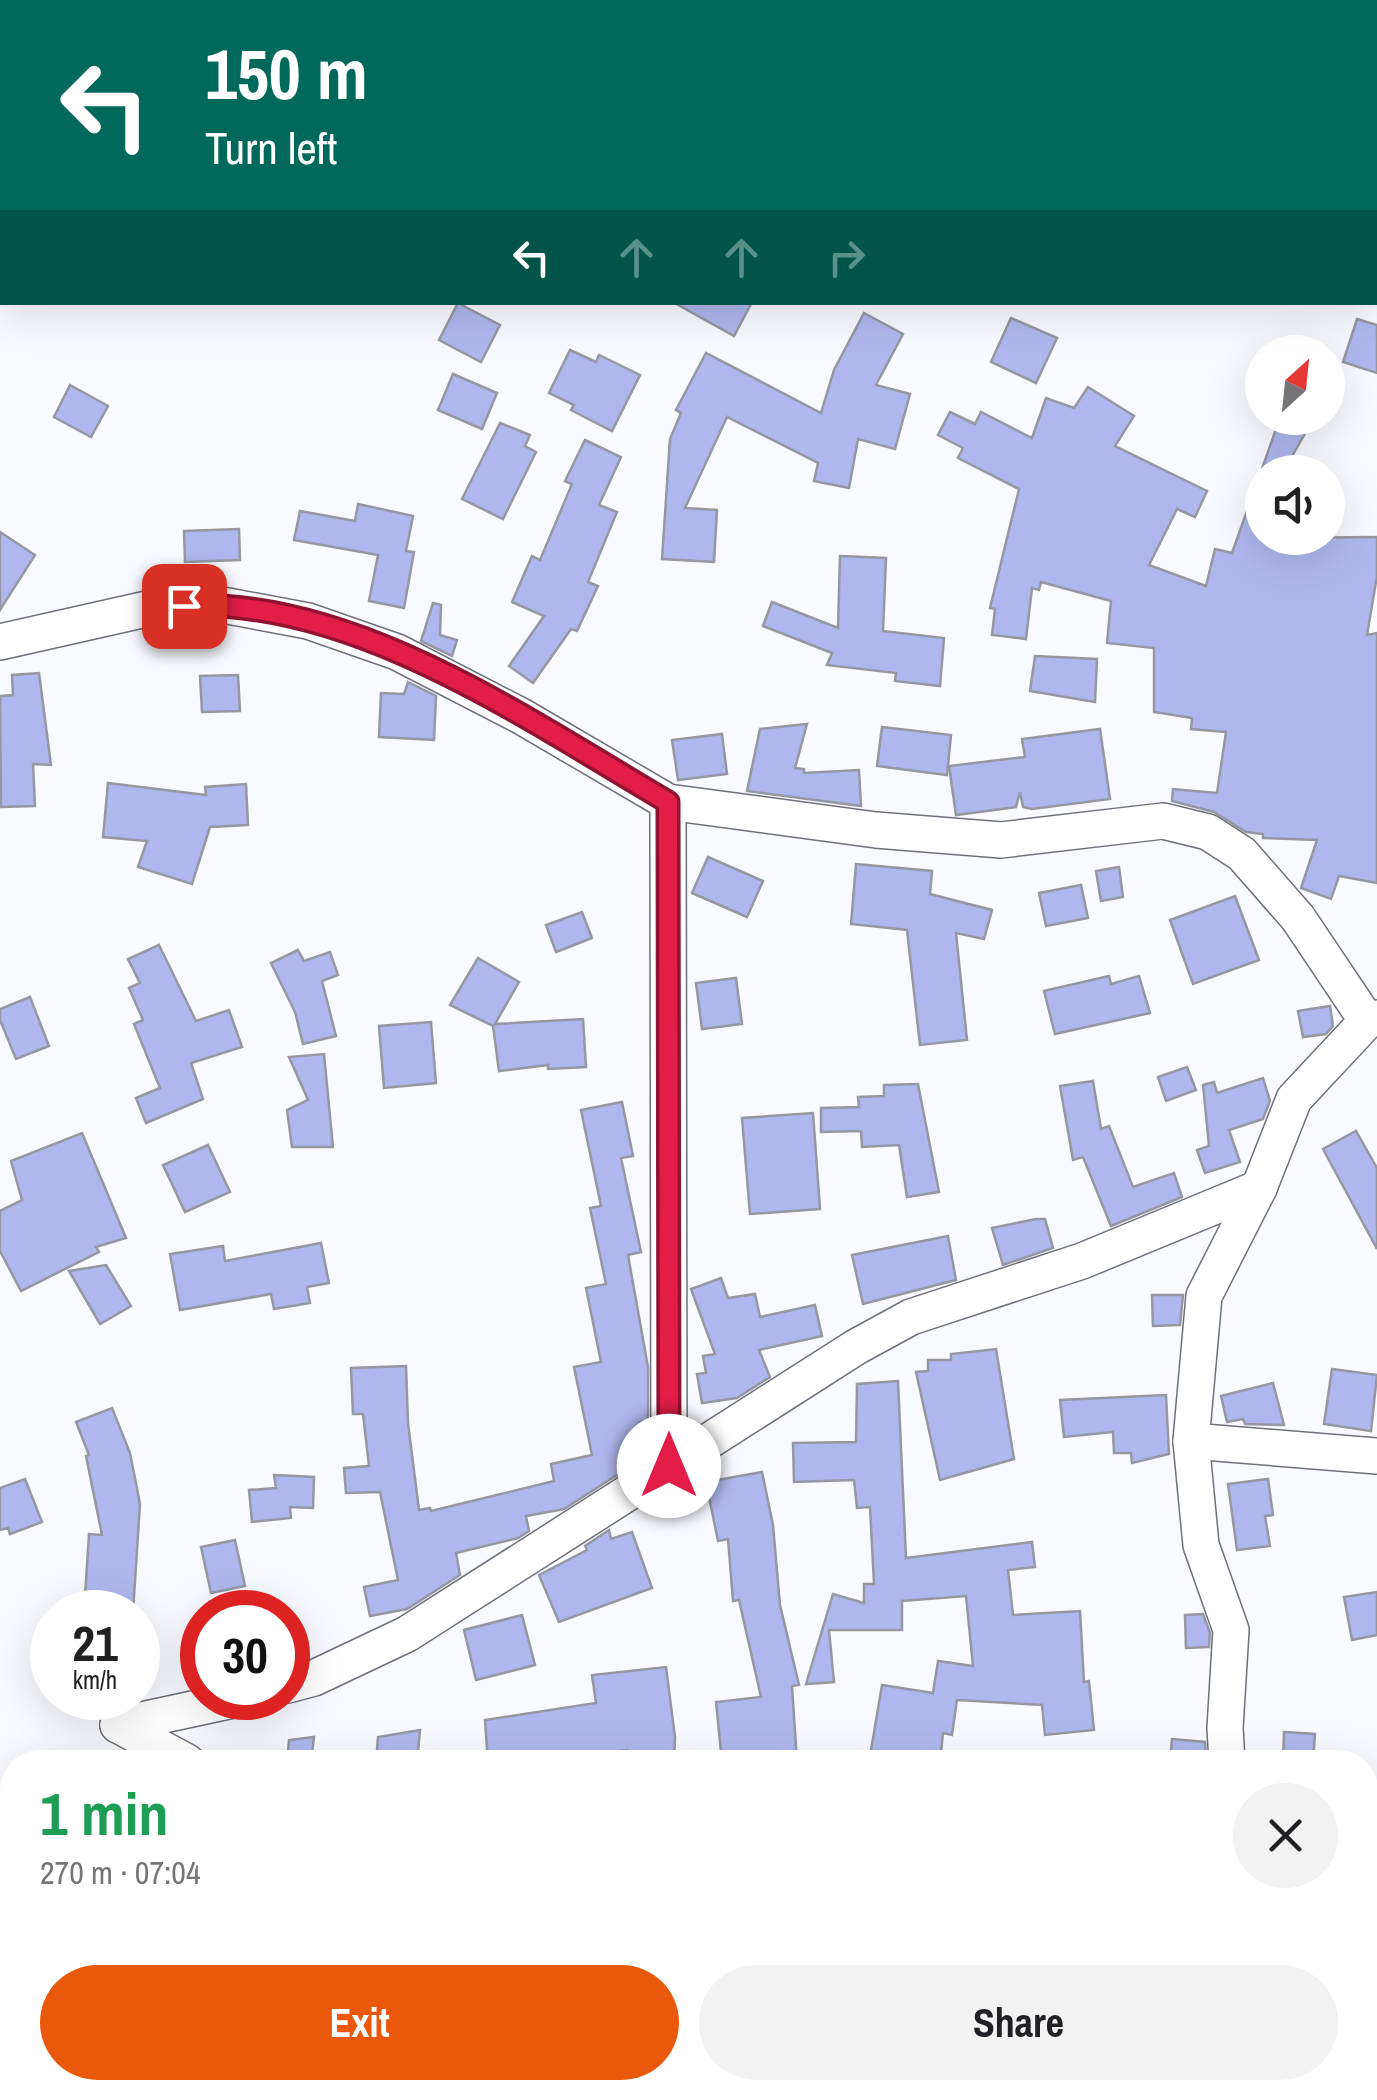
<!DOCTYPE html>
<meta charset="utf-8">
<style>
:root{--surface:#fff;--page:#f2f2f2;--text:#202124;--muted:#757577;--accent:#ea580c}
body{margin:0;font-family:"Archivo Narrow",sans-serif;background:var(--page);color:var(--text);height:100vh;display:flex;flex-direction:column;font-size:38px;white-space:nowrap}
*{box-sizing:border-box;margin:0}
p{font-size:32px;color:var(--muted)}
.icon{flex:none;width:55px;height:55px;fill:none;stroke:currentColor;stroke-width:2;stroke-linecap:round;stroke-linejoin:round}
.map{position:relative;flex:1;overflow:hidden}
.details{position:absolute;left:0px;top:1750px;width:1378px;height:350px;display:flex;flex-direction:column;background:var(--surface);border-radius:40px 40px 0 0;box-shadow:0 10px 40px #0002}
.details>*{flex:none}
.hud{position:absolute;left:0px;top:0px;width:1378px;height:305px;box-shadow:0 10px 40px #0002;background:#00695c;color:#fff;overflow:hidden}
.needle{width:65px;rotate:27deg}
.fabs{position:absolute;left:1245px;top:335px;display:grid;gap:20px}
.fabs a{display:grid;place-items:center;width:100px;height:100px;border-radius:50%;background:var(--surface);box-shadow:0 10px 40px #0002;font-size:50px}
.speed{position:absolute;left:30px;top:1590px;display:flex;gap:20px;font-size:50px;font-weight:700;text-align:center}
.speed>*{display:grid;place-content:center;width:130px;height:130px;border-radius:50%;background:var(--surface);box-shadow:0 10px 40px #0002;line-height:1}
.speed small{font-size:25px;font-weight:400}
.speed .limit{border:15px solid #d22;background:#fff;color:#111}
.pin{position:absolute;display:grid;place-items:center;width:85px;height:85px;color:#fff;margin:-42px;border-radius:20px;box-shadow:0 5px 15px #0006}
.me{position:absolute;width:110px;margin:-55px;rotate:0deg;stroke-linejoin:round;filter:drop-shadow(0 0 8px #0008)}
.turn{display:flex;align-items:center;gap:35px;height:210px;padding:0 40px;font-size:45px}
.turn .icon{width:130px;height:130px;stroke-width:2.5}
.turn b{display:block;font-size:70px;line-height:85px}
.lanes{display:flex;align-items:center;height:95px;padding:0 40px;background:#0003;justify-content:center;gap:50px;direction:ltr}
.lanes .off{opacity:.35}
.round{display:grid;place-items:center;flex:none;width:105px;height:105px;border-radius:52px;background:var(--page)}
.summary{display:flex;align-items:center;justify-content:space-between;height:170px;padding:0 40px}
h1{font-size:60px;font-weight:700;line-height:75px;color:#1e9e55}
.action{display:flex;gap:20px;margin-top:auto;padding:20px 40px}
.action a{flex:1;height:115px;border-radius:60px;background:var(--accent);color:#fff;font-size:40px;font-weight:700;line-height:115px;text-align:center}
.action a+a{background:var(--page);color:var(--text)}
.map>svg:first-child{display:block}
.building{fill:#afb8ee;stroke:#9597a2;stroke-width:2.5}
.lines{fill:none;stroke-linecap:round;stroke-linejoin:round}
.street-casing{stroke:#6e707a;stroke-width:38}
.street{stroke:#fff;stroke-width:35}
.route-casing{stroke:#92132f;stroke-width:25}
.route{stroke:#e11d48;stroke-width:18}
</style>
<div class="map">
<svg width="1377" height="2100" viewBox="0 0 1377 2100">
<rect width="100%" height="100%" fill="#f9faff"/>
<g class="building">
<path d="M673,302H752L734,336Z"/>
<path d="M458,303L500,325L481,362L439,340Z"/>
<path d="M864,313L903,334L876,385L910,394L895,449L858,439L849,488L814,481L818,463L727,417L685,508L717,510L714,562L662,559L670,439L681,413L676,410L706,353L821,413L834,370Z"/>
<path d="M1011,318L1057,338L1036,383L991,362Z"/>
<path d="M1357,319L1377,325V373L1343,362Z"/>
<path d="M570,350L596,362L599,355L640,375L612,431L571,410L574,405L549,393Z"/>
<path d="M453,374L497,393L482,429L438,410Z"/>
<path d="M70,385L108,406L91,437L54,417Z"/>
<path d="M1088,387L1134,416L1115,446L1207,491L1195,517L1177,509L1149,565L1206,586L1215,549L1232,553L1280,418L1307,430L1283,472H1262V538L1377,537V576L1367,635L1377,633V883L1339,876L1331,899L1301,888L1317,840L1263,838V834L1246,832L1214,812L1172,801L1173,789L1217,793L1226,732L1191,729L1192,718L1154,712V648L1107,643L1111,601L1041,582L1039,590L1032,588L1026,639L992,635L995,609L990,608L1019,489L958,458L963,448L938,435L950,412L975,424L981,412L1032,438L1046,398L1074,408Z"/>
<path d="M500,423L530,435L525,446L536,452L503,519L462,499Z"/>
<path d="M585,440L621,457L599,505L617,512L588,582L598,586L577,631L571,629L533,683L509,666L544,616L512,602L532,556L540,560L572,484L565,481Z"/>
<path d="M358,504L413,516L406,551L414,552L404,608L369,601L378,555L294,540L300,511L355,521Z"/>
<path d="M239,529L240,560L185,562L184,531Z"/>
<path d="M0,532L35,555L0,610Z"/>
<path d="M840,556L886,558L883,631L944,638L940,686L895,681L896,673L827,665L832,653L763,626L772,602L838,628Z"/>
<path d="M433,603L441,605L440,635L457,640L452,656L421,641Z"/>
<path d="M1035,656L1097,659L1095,702L1030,691Z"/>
<path d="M39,673L51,765L33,764L35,806L1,807L0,696L13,695L12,675Z"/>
<path d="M238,675L240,711L202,712L200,676Z"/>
<path d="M408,682L436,696L434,740L379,737L381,693L404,694Z"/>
<path d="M807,724L795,768L804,769V773L859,770L861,806L747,791L760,729Z"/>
<path d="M882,727L951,735L947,775L877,766Z"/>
<path d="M1100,729L1110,799L1032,809L1023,807L1020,792L1016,807L956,815L949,766L1025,757L1022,739Z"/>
<path d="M722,734L727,774L678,780L672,740Z"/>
<path d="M108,783L206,795L205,787L246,784L248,825L210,827L192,884L138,867L147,841L103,837Z"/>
<path d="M708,857L763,881L747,917L692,893Z"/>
<path d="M856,864L932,871L930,894L992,910L984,939L956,933L967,1040L920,1045L907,930L851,924Z"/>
<path d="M1119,867L1123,897L1101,901L1096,871Z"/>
<path d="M1081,885L1088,918L1046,926L1039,893Z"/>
<path d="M1235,896L1259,960L1193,984L1170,920Z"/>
<path d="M582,912L592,938L556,952L546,925Z"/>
<path d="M159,945L196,1021L229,1010L242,1047L191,1063L203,1099L146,1123L136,1098L160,1088L134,1024L143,1020L129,988L140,983L128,959Z"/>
<path d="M298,950L304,961L330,952L338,975L322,981L336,1036L303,1044L295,1012L271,963Z"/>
<path d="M478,958L519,982L495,1024L583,1019L586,1067L548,1069V1065L499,1071L493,1026L450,1005Z"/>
<path d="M1109,976L1111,984L1139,976L1150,1013L1055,1034L1044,991Z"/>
<path d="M736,978L742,1024L702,1029L696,983Z"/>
<path d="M30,997L49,1046L16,1059L0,1020V1009Z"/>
<path d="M1330,1006L1333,1026L1326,1034L1303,1037L1298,1011Z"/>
<path d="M431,1022L436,1083L384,1088L379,1026Z"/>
<path d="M324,1054L333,1147H292L287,1110L308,1100L289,1057Z"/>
<path d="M1187,1067L1196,1090L1166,1101L1158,1077Z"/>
<path d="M1263,1078L1270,1101L1263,1119L1229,1130L1240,1162L1205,1173L1197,1150L1209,1146L1203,1085L1214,1082L1217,1093Z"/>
<path d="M1093,1081L1101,1129L1109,1126L1133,1187L1174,1173L1182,1197L1111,1226L1083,1157L1073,1160L1060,1086Z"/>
<path d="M918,1084L939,1192L907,1197L899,1145L862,1147L861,1131L821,1132V1108L859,1107L858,1097L884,1096V1085Z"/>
<path d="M622,1102L633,1156L621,1158L641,1252L628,1255L648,1367V1421L640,1422L648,1455L564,1509L526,1516L529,1531L518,1538L456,1553L460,1575L407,1609L370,1616L364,1587L398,1580L380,1492L346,1493L344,1468L369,1466L363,1414H353L351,1368L406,1366L408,1423L419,1510L430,1508L431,1511L554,1481L551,1464L592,1455L574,1367L601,1362L586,1288L606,1284L590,1208L601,1206L581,1110Z"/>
<path d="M813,1113L820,1209L750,1214L742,1118Z"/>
<path d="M1356,1131L1377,1168V1249L1323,1149Z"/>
<path d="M82,1133L126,1238L96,1247L99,1252L21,1291L0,1251V1211L22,1200L11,1161Z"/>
<path d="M208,1145L230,1192L185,1212L163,1165Z"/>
<path d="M1036,1219H1045L1053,1248L1003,1265L992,1228Z"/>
<path d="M948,1236L956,1280L863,1304L852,1255Z"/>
<path d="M321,1243L329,1283L307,1287L310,1303L274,1309L271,1294L180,1310L170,1254L223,1246L225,1261Z"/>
<path d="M106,1265L131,1306L100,1324L69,1271Z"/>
<path d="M721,1278L728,1298L755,1294L760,1317L815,1305L822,1336L759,1350L770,1377L737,1398L702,1403L697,1374L706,1373L703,1356L715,1354L691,1289Z"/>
<path d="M1152,1295H1183L1180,1325L1153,1326Z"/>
<path d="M996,1349L1014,1459L940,1480L916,1372L928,1371V1360H951V1354Z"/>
<path d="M1332,1369L1377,1375L1371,1431L1324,1424Z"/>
<path d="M898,1381L906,1558L1032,1542L1035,1567L1008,1570L1013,1615L1080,1611L1084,1682L1089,1681L1094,1730L1045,1735L1042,1705L957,1700L952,1735L943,1733L940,1762H869L882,1685L933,1693L938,1661L973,1666L966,1596L902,1601V1630H829L834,1682L806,1684L833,1594L864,1603V1584H874L870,1507L857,1508L854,1480L794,1482L793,1443L856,1442L857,1384Z"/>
<path d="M1273,1383L1284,1425L1245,1424L1243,1419L1227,1422L1221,1396Z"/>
<path d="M1166,1395L1169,1454L1132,1463L1131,1453H1114L1113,1432L1064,1437L1060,1400Z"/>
<path d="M112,1408L130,1453L140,1504L133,1612H84L89,1534L102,1535L86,1456L89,1455L76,1422Z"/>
<path d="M762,1472L773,1525L780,1605L799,1685L792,1686L797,1762H722L716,1702L761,1697L739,1600L733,1601L728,1539L718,1541L706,1482Z"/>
<path d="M274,1475L314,1477L313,1508L290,1507L291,1518L252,1522L249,1490L276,1488Z"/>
<path d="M25,1479L42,1522L10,1534L8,1528L0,1530V1488Z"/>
<path d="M1268,1479L1273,1515L1265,1516L1270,1546L1237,1550L1228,1484Z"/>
<path d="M609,1530L611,1539L632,1532L652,1588L559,1622L539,1575L587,1550L585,1546Z"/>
<path d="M235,1540L245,1586L211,1593L201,1547Z"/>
<path d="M1377,1592V1635L1352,1640L1344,1597Z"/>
<path d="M1203,1614L1210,1633L1209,1647L1186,1648L1185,1615Z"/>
<path d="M522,1615L535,1665L476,1680L464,1630Z"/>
<path d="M666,1667L675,1737L674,1762H626L627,1750L544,1762H488L485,1720L596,1703L592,1675Z"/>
<path d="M420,1730L417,1762H376L378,1737Z"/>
<path d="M1284,1732L1315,1734L1313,1762H1283Z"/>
<path d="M314,1737L311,1762H287L289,1740Z"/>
<path d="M1172,1739L1205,1742L1206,1762H1170Z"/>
</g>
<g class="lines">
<g class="street-casing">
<g id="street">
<path d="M1375,267L1377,269"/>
<path d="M0,642L151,608L217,604L308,621L397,652L521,716L668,802L876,830L1001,840L1163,821L1208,832L1242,854L1298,918L1367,1021"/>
<path d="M668,802L669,1466"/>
<path d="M1191,1441L1377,1456"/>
<path d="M288,1685L314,1678L407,1634L856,1347L911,1317L1082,1261L1259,1188"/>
<path d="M118,1725L243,1698"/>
<path d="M118,1725L187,1762"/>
<path d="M1227,1762L1225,1728L1231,1630L1201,1545L1191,1441L1204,1296L1259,1188L1294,1099L1367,1021L1377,1018"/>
<path d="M676,2088L695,2100"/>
<path d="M487,2100L492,2088"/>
<path d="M1237,2100V2088"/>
</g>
</g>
<use href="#street" class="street"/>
</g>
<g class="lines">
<g class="route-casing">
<path id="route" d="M184,606C353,597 528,720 668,802L669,1466"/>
</g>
<use href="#route" class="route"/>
</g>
</svg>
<div class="fabs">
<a><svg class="needle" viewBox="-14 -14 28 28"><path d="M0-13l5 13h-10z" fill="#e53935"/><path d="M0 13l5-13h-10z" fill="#757577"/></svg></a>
<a><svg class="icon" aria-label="sound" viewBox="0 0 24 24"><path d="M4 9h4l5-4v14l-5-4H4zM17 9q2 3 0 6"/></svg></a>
</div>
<div class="speed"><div>21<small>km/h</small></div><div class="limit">30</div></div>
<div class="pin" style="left:184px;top:606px;background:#d93025"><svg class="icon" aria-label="arrive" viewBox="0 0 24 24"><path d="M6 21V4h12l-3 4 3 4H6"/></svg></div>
<svg class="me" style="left:669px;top:1466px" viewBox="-20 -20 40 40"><circle r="19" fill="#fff"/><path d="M0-13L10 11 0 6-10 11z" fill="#e11d48"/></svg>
<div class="hud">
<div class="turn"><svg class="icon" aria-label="left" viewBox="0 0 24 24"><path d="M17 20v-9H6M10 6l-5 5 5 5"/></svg><div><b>150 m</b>Turn left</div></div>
<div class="lanes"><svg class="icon" aria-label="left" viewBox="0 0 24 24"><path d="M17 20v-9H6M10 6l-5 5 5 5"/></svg><svg class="icon off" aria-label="ahead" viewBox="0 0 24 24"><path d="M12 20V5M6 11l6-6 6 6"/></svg><svg class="icon off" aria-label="ahead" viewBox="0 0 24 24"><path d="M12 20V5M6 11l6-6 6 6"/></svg><svg class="icon off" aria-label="right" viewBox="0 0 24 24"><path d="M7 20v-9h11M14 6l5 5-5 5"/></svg></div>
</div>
<section class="details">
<div class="summary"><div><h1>1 min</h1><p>270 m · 07:04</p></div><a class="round"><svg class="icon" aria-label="close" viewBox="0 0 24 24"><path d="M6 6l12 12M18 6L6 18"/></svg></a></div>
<div class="action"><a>Exit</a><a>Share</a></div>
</section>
</div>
